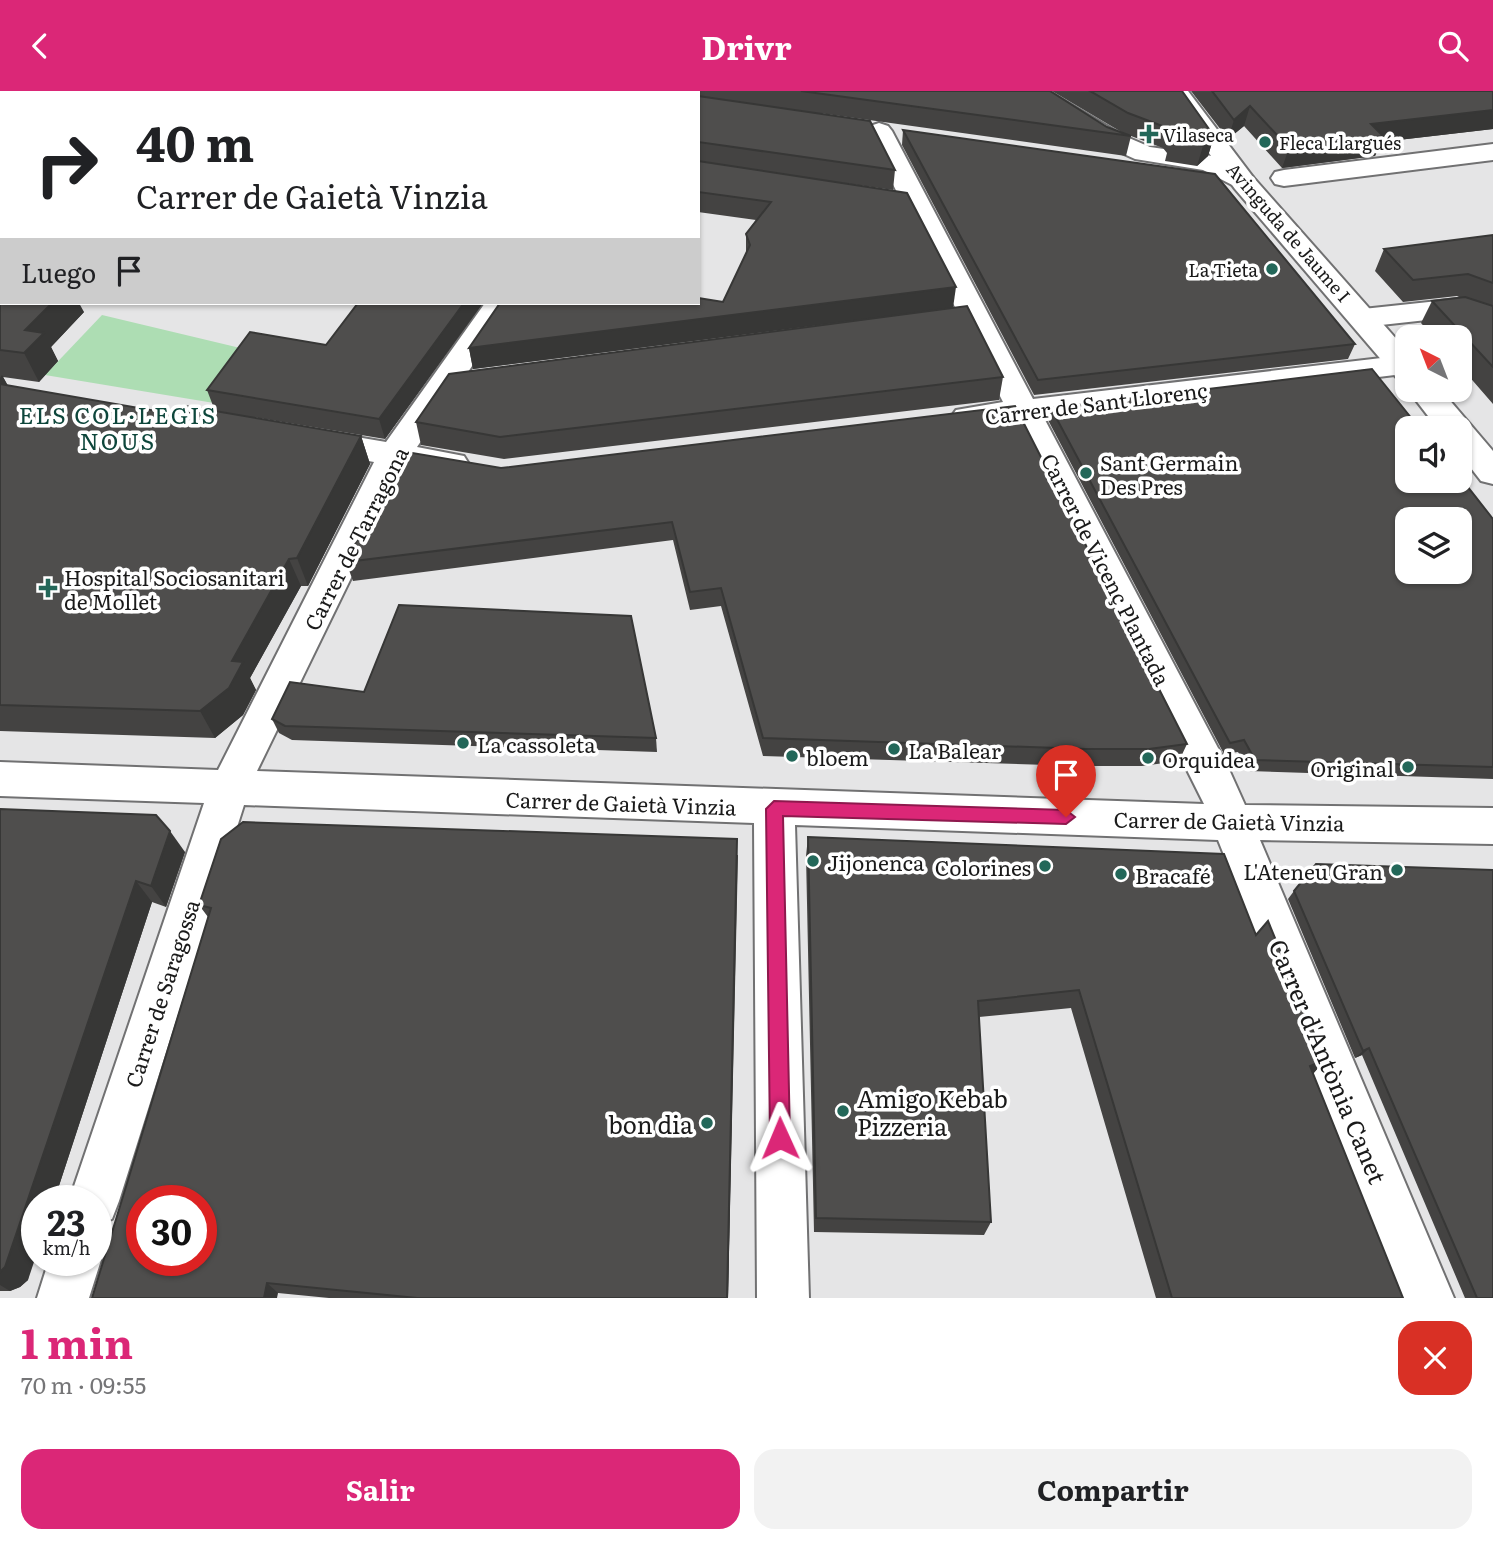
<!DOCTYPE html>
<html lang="es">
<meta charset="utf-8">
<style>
:root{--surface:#fff;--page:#f2f2f2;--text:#202124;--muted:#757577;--accent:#db2777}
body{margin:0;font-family:Literata,serif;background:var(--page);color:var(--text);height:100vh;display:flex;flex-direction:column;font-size:26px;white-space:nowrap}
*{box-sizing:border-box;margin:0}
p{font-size:23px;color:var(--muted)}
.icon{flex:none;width:38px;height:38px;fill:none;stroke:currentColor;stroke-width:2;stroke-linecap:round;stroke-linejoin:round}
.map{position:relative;height:1207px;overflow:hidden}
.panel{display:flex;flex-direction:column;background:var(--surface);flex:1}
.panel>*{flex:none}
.banner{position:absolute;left:0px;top:0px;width:700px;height:214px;box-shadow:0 2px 5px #0004;background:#fff;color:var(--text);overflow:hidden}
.needle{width:46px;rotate:318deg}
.buttons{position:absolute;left:1395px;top:234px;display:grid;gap:14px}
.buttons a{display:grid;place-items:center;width:77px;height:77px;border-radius:14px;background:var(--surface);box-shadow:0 2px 5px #0004;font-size:35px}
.speed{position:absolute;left:21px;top:1094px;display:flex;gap:14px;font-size:35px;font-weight:700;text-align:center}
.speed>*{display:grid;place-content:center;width:91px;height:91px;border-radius:50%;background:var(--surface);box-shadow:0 2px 5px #0004;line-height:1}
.speed small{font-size:18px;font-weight:400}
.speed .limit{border:10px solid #d22;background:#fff;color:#111}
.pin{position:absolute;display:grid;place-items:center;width:60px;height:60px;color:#fff;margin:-72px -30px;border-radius:50% 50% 50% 0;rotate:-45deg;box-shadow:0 0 7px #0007}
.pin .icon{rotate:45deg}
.me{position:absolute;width:77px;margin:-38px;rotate:359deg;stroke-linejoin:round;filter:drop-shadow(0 0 5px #0008)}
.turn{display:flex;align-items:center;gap:24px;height:147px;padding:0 21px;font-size:32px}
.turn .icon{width:91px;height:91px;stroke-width:2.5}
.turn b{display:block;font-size:49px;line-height:60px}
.then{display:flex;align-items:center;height:66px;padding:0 21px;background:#0003;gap:14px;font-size:26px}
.round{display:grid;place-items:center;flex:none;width:74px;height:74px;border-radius:21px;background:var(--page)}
.summary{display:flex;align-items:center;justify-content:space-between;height:119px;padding:0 21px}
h1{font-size:42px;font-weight:700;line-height:52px;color:var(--accent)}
.action{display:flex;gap:14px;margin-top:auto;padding:14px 21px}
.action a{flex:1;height:80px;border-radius:21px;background:var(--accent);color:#fff;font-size:28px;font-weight:700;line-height:80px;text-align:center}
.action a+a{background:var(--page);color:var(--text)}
header{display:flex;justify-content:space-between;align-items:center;height:91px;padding:0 21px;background:var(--accent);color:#fff;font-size:32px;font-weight:700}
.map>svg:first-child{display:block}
.green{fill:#adddb3}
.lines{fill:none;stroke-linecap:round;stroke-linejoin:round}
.street-casing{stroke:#717172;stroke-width:4}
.secondary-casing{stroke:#717172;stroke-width:4}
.street{fill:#fff;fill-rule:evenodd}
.secondary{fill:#fff;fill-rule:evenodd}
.wall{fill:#444342}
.shaded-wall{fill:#373736}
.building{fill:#4f4e4d;stroke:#373736;stroke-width:2;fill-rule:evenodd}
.route{fill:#db2777;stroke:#8e194d;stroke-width:2}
.poi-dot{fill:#236759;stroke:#fff;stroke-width:2.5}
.labels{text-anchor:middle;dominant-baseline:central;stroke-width:7;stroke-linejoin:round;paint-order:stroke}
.far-poi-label{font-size:18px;fill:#1a1a1a;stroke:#fff;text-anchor:start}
.far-street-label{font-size:18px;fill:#1a1a1a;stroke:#fff}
.street-label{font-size:21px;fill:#1a1a1a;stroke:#fff}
.poi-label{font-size:21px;fill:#1a1a1a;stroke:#fff;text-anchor:start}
.neighbourhood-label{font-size:23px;letter-spacing:2px;fill:#0d463b;stroke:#fff}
.near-street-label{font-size:24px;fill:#1a1a1a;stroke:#fff}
.near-poi-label{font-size:24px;fill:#1a1a1a;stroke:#fff;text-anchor:start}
</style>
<header><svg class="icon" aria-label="back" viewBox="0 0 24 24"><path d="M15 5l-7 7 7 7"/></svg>Drivr<svg class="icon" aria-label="search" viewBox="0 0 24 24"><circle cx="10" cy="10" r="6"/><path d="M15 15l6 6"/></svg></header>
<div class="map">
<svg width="1493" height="1207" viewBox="0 0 1493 1207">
<rect width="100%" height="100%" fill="#e5e5e6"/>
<path class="green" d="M102,224L257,261L220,313L45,284Z"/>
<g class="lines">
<g class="street-casing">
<g id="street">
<path d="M1019,0H1048L1122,44L1150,56L1219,66L1253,86L1257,92L1253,98L1244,100L1203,79L1135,68L1104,54Z"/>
<path d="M879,32L888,35L892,40L1033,308L1407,264V282L1403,283L1044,327L1227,674L1245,714L1493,717V753L1260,749L1454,1207H1402L1218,749L795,734L809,1207H757L754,732L244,714L119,1110L112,1128L96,1134V1110H69L204,712L0,705V671L218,679L374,371L303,358L299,350L303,342L315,339L386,351L485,212H515L417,356L464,365L469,373L464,381L452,384L405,376L257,680L1204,713L1013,331L967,336L956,333L951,326L956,319L1003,311L866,40L870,35Z"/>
<path d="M1493,53V69L1284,95L1275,93L1271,87L1275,81L1284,79Z"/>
<path d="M1457,208L1493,221V240L1454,226L1363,236L1353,233L1348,227L1353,221L1363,218Z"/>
<path d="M96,1158L101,1169L89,1207H37L49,1169H96Z"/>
</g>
</g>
<g class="secondary-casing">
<g id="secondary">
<path d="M1164,0H1188L1253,86L1407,260V289L1396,286L1235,98Z"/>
<path d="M1408,299H1441L1493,360V393L1481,390L1460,363V338H1438Z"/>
</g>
</g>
<use href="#street" class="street"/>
<use href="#secondary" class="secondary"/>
</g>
<g class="wall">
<path d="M0,0H465L464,2H2Z"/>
<path d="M570,0H1050L1107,36L1131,45L1126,65L819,22L895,79L893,99L780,83L953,217L473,278L469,257L723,211L746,163V143L756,129L698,121V2H568Z"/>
<path d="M1052,0H1182L1214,45L1208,65L1197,75L1165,70L1167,62L1163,57L1123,42Z"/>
<path d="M1191,0H1492L1493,38L1381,51L1375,65L1282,77L1244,35L1228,48Z"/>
<path d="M903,39L1355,253L1348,268L1034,304L902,54Z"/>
<path d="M1493,144V313L1460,275V247H1434L1421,232L1432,210L1461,207L1457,205L1403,211L1375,180L1384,158Z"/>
<path d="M0,177L84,221L51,256L58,270L39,291L3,286L8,295L179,324L215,320L207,299L326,254L358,212H483L385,348L240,324L361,345L370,373L308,495H301L250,587L256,599L243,624L215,647L0,640Z"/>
<path d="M1003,286L999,309L504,368L421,354L416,331Z"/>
<path d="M1015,315L1187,653L1179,670L1142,675H1080L763,665L721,515L690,519L673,449L353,490L346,471L501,377Z"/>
<path d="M1051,317L1493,428V688L1249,680L1238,661L1224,663L1048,329Z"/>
<path d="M272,628L656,647L657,661L292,649L279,642Z"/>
<path d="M0,718L185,761L166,816L152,811L54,1110H37L28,1189L20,1196L10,1200H0Z"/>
<path d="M808,746L1256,844L1325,969L1313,983L1403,1207H1156L1071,917L979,926L991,1131L984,1144L814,1141L806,765Z"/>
<path d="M738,764L728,1207H329L278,1202L92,1207L208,826L199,814Z"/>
<path d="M1294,800L1493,1207H1465L1362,964L1355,967L1288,808Z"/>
</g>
<g class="shaded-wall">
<path d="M438,0H465L464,2H437Z"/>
<path d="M1250,15L1244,35L1228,48L1234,29Z"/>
<path d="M1493,19V38L1381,51L1375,65L1282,77L1289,57L1371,33Z"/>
<path d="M1214,45L1208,65L1197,75L1203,55Z"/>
<path d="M2,132V173L0,174V133Z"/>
<path d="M956,196L953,217L473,278L469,257Z"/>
<path d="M52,212H79L84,221L51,256L58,270L39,291L24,262L25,239Z"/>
<path d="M464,212H483L385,348L379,328Z"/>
<path d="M2,284L18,313L0,302V287Z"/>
<path d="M361,345L370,373L308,495L297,467Z"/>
<path d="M289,468L301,495L250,587L256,599L243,624L215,647L200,620L232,570Z"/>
<path d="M170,740L185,761L166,816L151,795Z"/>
<path d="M737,748L728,1207H727Z"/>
<path d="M136,790L152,811L54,1110H37V1162L28,1189L20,1196L10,1200L0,1194V1181Z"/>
<path d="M1369,957L1362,964L1355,967L1363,960Z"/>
<path d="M1325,969L1310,986V975Z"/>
<path d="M267,1192L278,1202L277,1207H264Z"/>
</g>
<g class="building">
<path d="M0,0H371L367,2H2V132L0,133Z"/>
<path d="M384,0H438L437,2H396Z"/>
<path d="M570,0H696L697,2H568Z"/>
<path d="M801,0H1050L1107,36L1131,45Z"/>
<path d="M1090,0H1182L1214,45L1203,55L1170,50L1174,44L1168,37L1128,22Z"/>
<path d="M1212,0H1492L1493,1V19L1371,33L1383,45L1289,57L1250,15L1234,29Z"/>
<path d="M698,5L870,30L895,79L698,51Z"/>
<path d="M903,39L1215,83L1355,253L1038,289Z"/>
<path d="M698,70L907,102L956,196L469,257L500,212H698V207L723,211L750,154L746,143L771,111L698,101Z"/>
<path d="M1493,144V192L1468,183L1413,189L1384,158Z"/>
<path d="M0,177L2,178V212H52L25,239L44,242L24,262L0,259Z"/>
<path d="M1465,206L1493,215V276L1432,210Z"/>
<path d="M358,212H464L379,328L207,299L250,241L326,254Z"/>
<path d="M967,215L1003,286L500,346L416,331L449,283Z"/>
<path d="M1372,278L1420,338H1407V390H1460V386L1493,428V676L1255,669L1244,649L1230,652L1051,317ZM1407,429H1460V481H1407Z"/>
<path d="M0,293L179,324L186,315L361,345L297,467L289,468L232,570L243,571L229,597L200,620L0,614Z"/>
<path d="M1015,315L1187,653L1149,658H1086L763,647L721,497L690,501L672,431L346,471L401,360L501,377Z"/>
<path d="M399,514L631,525L656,647L285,635L272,628L290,591L364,601Z"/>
<path d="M0,718L156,724L170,740L151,795L136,790L5,1176L0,1181Z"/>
<path d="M243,731L737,748L727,1207H417L267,1192L264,1207H92L211,817L199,814L221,748ZM142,1110H201V1169H142Z"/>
<path d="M808,746L1224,763L1256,844L1268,830L1325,969L1310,975L1403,1207H1172L1079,899L978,910L991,1131L816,1127Z"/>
<path d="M1316,773L1493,779V1207H1477L1369,957L1363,960L1294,800Z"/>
</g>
<path class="route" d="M774,710L1066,719L1075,726L1066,733L783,725L790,1047L787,1054L780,1057L773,1054L770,1047L766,718Z"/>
<g class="poi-dot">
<path d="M1145.5 32.5h7v7h7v7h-7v7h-7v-7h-7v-7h7z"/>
<circle cx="1265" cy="51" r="7"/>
<circle cx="1272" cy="178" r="7"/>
<circle cx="1086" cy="382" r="7"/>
<path d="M44.5 486.5h7v7h7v7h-7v7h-7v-7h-7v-7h7z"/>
<circle cx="463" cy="652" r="7"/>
<circle cx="894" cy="658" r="7"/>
<circle cx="792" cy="665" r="7"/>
<circle cx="1148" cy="667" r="7"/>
<circle cx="1408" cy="676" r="7"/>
<circle cx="813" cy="770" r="7"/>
<circle cx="1045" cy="775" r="7"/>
<circle cx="1397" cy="779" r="7"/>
<circle cx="1121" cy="783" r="7"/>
<circle cx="843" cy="1020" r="7"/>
<circle cx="707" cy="1032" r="7"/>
</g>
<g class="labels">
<g class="far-poi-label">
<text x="1163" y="43">Vilaseca</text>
<text x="1279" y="51">Fleca Llargués</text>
<text x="1258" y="178" text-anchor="end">La Tieta</text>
</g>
<g class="far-street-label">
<text transform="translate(1289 141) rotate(49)">Avinguda de Jaume I</text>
</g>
<g class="street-label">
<text transform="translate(1096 311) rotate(-7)">Carrer de Sant Llorenç</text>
<text transform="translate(355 447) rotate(-63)">Carrer de Tarragona</text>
<text transform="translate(1107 478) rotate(63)">Carrer de Vicenç Plantada</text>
<text transform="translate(621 711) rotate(2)">Carrer de Gaietà Vinzia</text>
<text transform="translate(1229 729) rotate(1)">Carrer de Gaietà Vinzia</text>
<text transform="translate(161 902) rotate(-72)">Carrer de Saragossa</text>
</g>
<g class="poi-label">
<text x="1100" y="370">Sant Germain<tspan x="1100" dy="24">Des Pres</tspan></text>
<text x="64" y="485">Hospital Sociosanitari<tspan x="64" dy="24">de Mollet</tspan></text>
<text x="477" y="652">La cassoleta</text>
<text x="908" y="658">La Balear</text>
<text x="806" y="665">bloem</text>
<text x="1162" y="667">Orquidea</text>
<text x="1394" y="676" text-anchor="end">Original</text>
<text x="827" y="770">Jijonenca</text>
<text x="1031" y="775" text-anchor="end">Colorines</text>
<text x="1383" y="779" text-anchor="end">L'Ateneu Gran</text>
<text x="1135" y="783">Bracafé</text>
</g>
<g class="neighbourhood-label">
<text x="118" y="323">ELS COL·LEGIS<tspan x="118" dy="26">NOUS</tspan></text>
</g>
<g class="near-street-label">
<text transform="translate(1329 970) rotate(67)">Carrer d'Antònia Canet</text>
</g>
<g class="near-poi-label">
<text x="857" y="1006">Amigo Kebab<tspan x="857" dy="28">Pizzeria</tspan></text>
<text x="693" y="1032" text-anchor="end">bon dia</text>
</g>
</g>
</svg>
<div class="buttons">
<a><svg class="needle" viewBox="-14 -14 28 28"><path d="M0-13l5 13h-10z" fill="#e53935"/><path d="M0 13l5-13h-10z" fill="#757577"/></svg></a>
<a><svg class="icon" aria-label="sound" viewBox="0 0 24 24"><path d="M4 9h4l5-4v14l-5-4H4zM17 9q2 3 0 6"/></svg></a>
<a><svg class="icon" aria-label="layers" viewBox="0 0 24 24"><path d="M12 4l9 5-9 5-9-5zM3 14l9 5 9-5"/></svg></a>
</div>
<div class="speed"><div>23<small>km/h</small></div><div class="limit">30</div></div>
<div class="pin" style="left:1066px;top:726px;background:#d93025"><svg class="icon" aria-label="arrive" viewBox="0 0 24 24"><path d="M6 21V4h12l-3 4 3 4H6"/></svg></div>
<svg class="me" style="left:780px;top:1047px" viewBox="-20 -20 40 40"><path d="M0-17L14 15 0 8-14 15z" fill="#db2777" stroke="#fff" stroke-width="4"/></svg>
<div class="banner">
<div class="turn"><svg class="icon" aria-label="right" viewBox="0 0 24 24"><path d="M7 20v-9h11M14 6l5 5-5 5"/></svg><div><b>40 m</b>Carrer de Gaietà Vinzia</div></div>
<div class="then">Luego<svg class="icon" aria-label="arrive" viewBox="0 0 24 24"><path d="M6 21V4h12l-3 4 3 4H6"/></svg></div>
</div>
</div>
<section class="panel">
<div class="summary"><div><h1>1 min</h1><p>70 m · 09:55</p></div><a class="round" style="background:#d93025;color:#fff"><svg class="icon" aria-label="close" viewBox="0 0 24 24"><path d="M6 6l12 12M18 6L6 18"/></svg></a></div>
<div class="action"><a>Salir</a><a>Compartir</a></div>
</section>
